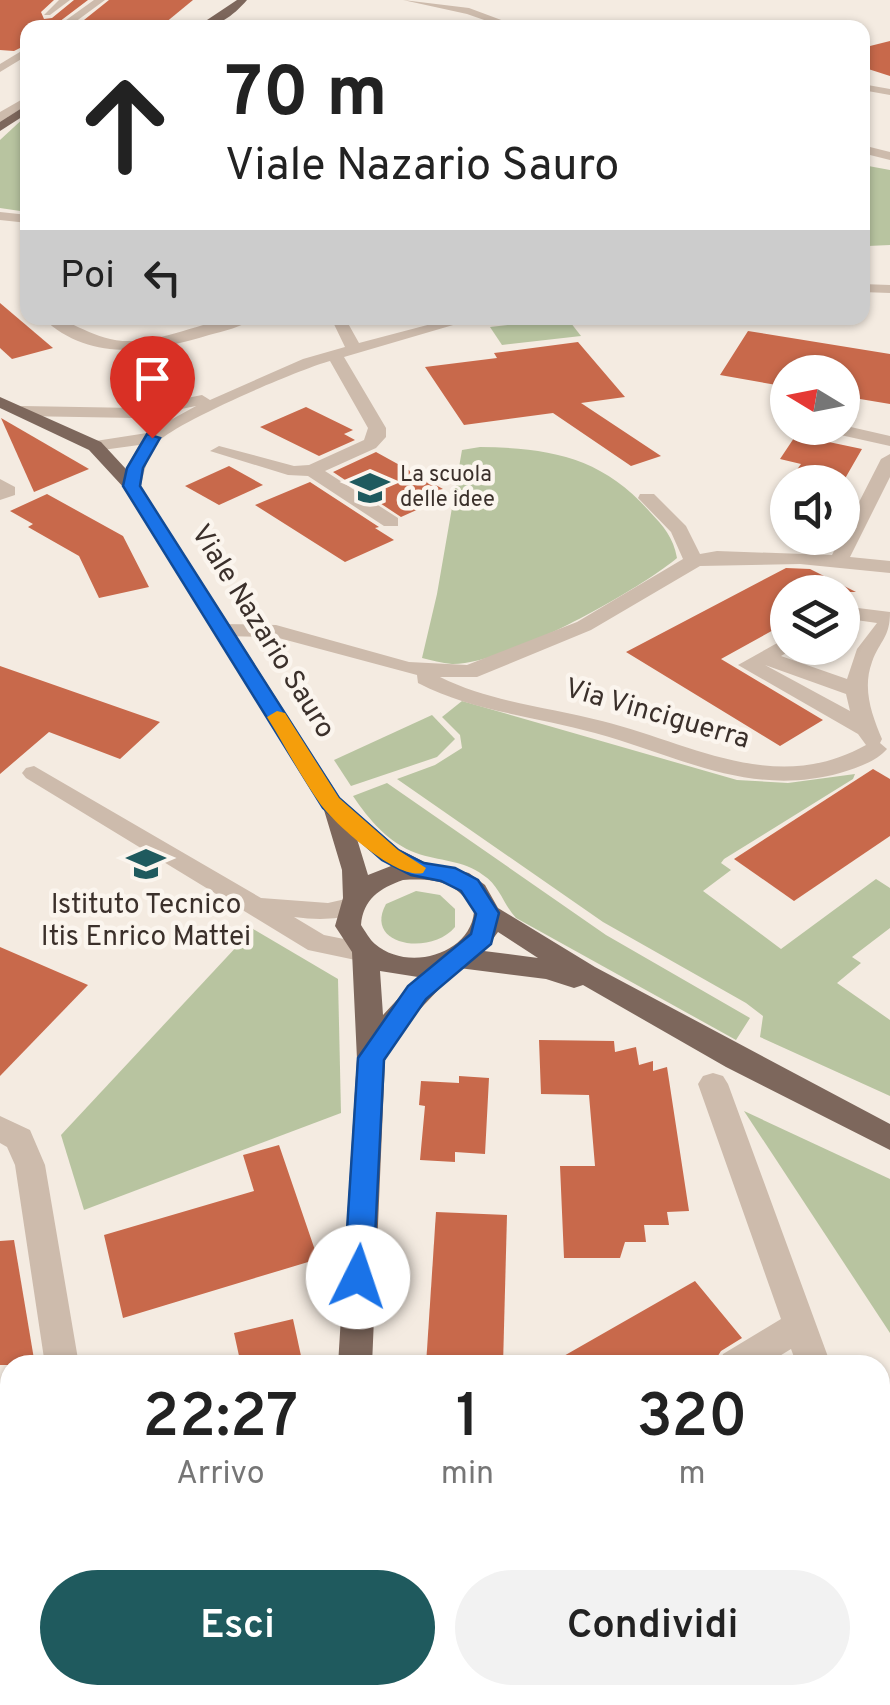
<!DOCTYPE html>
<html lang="it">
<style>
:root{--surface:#fff;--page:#f2f2f2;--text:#222;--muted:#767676;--accent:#1f5a5e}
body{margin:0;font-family:Overpass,sans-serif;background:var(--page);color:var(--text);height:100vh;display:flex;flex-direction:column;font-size:38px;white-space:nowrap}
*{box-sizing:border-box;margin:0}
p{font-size:32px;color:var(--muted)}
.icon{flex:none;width:55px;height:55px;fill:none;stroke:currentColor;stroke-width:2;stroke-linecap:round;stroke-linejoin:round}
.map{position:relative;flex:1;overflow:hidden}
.panel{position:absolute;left:0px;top:1355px;width:890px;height:350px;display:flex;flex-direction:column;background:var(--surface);border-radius:30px 30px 0 0;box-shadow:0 2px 8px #0004}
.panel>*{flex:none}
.hud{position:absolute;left:20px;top:20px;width:850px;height:305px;border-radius:20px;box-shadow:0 2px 8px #0004;background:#fff;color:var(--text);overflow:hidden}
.needle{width:65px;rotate:280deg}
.buttons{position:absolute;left:770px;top:355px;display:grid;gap:20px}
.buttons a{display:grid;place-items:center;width:90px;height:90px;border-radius:50%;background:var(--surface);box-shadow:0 2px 8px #0004;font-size:50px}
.pin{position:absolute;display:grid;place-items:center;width:85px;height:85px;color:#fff;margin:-102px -42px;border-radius:50% 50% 50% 0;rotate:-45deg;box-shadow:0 0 10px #0007}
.pin .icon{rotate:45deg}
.me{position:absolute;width:110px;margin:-55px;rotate:4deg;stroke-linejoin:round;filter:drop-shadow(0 0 8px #0008)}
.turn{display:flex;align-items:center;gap:35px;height:210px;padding:0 40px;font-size:45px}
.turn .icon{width:130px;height:130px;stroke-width:2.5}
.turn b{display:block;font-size:70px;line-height:85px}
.then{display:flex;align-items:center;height:95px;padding:0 40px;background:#0003;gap:20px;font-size:38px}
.eta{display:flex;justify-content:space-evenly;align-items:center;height:170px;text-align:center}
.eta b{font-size:60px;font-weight:600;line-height:70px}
.primary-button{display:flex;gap:20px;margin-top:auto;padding:20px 40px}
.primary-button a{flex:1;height:115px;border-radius:60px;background:var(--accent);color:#fff;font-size:40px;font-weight:600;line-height:115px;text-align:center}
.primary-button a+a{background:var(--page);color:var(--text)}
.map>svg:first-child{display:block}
.green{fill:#b8c4a0}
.building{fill:#c8694b}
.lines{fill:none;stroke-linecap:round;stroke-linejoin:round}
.minor{fill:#cdbbac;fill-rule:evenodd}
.major{fill:#7d675c;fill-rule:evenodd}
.route{fill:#1a73e8;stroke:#114b97;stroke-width:2.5}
.slow{fill:#f59e0b}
.labels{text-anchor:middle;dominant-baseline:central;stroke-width:9;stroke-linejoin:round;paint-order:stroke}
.far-poi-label{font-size:22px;fill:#3b302b;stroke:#fbf5ee;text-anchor:start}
.street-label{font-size:28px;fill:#3b302b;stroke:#fbf5ee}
.poi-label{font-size:28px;fill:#3b302b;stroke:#fbf5ee}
</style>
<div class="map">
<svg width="890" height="1705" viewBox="0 0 890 1705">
<rect width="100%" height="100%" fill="#f4ebe1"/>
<g class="green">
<path d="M27,115V212L0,208V140Z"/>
<path d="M863,165L890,170V245L868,246L863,254Z"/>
<path d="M567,318L581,336L502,345L490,327Z"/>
<path d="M480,447C550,448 602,457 650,512C664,527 673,537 677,558C636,592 505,665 452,664C442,663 431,660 422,658L437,594L462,450Z"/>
<path d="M462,701L737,780L788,783L855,774L853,779L724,859L721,863L731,870L703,891L781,949L876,879L890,888V928L852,957L861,963L837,983L890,1020V1096L760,1037L763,1016L746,1003L603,922L397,779L435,765L462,748L460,735L442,717Z"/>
<path d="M432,715L455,739L437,757L351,786L334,760Z"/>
<path d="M387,783L606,935L750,1018L736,1040L516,918C503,904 500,886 483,875C463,860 439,861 416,853C389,843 369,820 353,796Z"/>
<path d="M416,891L440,895L455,909V927C431,956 363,946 386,904Z"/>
<path d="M253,929L338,979L341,1113L84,1210L61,1135Z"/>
<path d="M744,1111L890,1179V1333Z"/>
</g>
<g class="building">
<path d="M0,0H54L41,12L44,19L52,18L74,0H88L51,28H28V44L14,51L0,50Z"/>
<path d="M109,0H193L159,28H74Z"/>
<path d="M890,41V76L862,67V48Z"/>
<path d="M0,303L53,348L12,359L0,348Z"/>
<path d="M748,331L890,354V404L842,396V372H788V387L720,375Z"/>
<path d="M578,342L625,397L581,403L661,456L631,466L553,413L464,425L425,367L497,358L494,353Z"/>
<path d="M306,407L353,430L344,434L355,440L319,456L260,427Z"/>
<path d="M1,418L89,469L34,492Z"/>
<path d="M796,435L805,437L862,449L843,482H788L801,464L780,459Z"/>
<path d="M376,452L443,489L432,494L441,499L401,517L333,472Z"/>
<path d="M229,466L263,485L219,505L185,486Z"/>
<path d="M310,482L379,527L375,528L394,540L345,562L255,505Z"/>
<path d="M47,494L123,536L149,587L99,598L79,556L28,527L33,524L10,511Z"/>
<path d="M786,568L810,569L856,592H788V622L721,659L823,720L780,746L626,652Z"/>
<path d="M0,666L160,722L120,759L49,732L0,774Z"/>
<path d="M873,769L890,779V836L794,901L734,859Z"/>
<path d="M0,947L88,985L0,1076Z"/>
<path d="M539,1040L614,1041L615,1052L636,1047L639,1065L653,1061V1071L667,1067L689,1211L667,1212L669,1225H644L646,1242H625L620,1258H564L560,1166H595L589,1095L541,1094Z"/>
<path d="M459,1076L489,1078L485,1154L455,1152V1162L420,1160L425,1106L419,1105L421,1081L459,1083Z"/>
<path d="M279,1145L318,1259L123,1318L104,1235L254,1191L243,1155Z"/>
<path d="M436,1212L507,1215L503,1365H426Z"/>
<path d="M14,1240L35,1365H0V1241Z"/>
<path d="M695,1281L742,1338L721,1351L712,1365H548Z"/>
<path d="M293,1319L303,1365H241L234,1333Z"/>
</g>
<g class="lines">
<g class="minor">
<path d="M59,0H70L50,15H44Z"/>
<path d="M94,0H105L67,28H55Z"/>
<path d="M403,0L469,8L523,28H507L467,14Z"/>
<path d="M28,47V55L0,72V64Z"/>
<path d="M862,84L890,89V95L862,90Z"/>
<path d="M28,96V104L8,117L10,122H0V112Z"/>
<path d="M862,145L890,152V160L862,153Z"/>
<path d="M0,212L28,215V223L0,220Z"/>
<path d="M862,284L890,285V293L862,292Z"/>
<path d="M43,318C72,316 91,342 132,341C173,340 213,315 254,318C242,327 224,331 209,335C154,352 89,363 43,318Z"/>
<path d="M331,318H345L359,343L454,318H477L344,357L386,428V437L376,448L325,471L398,518V526H384L308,476L288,475L210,451L219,446L294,466L309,465L364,440L368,428L330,361C300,369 176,422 158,442C148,454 144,471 141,486L132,492L123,486L126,468L139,445L95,451L86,446L89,442L147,433L196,406L136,418L22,416L13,411L22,406L136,408L202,395L210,400L303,359L345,347Z"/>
<path d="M842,425L890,436V446L836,434L835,428Z"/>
<path d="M890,454V477L850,557L890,561V573L800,564L700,566L591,630L477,677H440C490,702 548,707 602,721C691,743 775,796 866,745L858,734L738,665L788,637V648H795L781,656L847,679L857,649L877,623L842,618V606L890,612C890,638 880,640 872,662C862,689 872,715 882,739L880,743L887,749C876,762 856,768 840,773C750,798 679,756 595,733C535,716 474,712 418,683L417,675L275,637L223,636L213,630L223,624L276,625L409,662L467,665L577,622L683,559L671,532L638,498L640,494H654L686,526L700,554L717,551L832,555L881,459ZM765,665L846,694L850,711Z"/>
<path d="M0,479L15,487V495L0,500Z"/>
<path d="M34,766L261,898L328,903L350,898L359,901L363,907L359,913C336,920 318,920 294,917L324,935L374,945L378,952L374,959L365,962L308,950L26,778L22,773L26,768Z"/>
<path d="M713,1073L723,1076L728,1084L831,1365H797L791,1349L765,1365H718L723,1354L781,1319L698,1084L703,1076Z"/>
<path d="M0,1116L30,1130L45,1165L79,1365H45L15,1165L7,1147L0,1143Z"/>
<path d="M880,1565L890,1569V1696L880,1700L868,1695H880Z"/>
<path d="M585,1695H640L644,1705H589Z"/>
</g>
<g class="major">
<path d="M237,0H247C233,16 217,28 195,28Z"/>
<path d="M28,104V113L0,131V122Z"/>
<path d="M0,397L101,442L138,482L340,798L399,849L424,862L469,873L485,885L498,908L595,967L890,1124V1150L726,1067L583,985L574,988L546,979L459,968L406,1024L385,1060L372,1365H338L357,1059L352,952L335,926L343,898L342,870L324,810L125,489L89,450L0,408ZM357,839L391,866L368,875ZM403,880C436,878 459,882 474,912C470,955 407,972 375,944C370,940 365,931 361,925C363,899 380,888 403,880ZM498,932L538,958L484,951ZM380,971L418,977L383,1015Z"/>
<path d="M316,1695H356L355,1705H315Z"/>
</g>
</g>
<path class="route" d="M147,434L160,438L143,468L140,486L339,798L398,850L424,863L455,868L478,880L499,913L491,944L426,999L384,1060L373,1277L369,1286L358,1290L348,1286L344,1277L358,1058L408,986L471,934L476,914L461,891L441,881L411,875L382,860L323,808L123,486L127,468Z"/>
<path class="slow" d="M277,711L285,713L339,798L398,850L426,868L423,873C397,880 336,825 321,805C301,777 285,746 267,717Z"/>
<defs>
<g id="school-bare" transform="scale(3)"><path d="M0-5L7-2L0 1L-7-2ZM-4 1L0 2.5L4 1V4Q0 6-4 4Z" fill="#1f5a5e" stroke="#fbf5ee" stroke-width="2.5" paint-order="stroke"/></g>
</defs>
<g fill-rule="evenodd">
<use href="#school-bare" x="370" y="488"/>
<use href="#school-bare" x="146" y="864"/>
</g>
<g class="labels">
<g class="far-poi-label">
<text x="400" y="475">La scuola<tspan x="400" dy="25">delle idee</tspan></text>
</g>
<g class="street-label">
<text transform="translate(262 632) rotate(58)">Viale Nazario Sauro</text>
<text transform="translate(657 715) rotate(16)">Via Vinciguerra</text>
</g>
<g class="poi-label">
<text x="146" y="906">Istituto Tecnico<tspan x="146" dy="32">Itis Enrico Mattei</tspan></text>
</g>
</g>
</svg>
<div class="buttons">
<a><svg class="needle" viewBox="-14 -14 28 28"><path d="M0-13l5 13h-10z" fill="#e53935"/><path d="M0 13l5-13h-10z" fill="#767676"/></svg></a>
<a><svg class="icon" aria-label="sound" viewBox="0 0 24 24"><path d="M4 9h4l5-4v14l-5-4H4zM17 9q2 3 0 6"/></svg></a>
<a><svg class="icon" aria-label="layers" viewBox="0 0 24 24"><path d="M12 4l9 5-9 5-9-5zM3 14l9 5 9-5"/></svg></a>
</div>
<div class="pin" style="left:152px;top:438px;background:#d93025"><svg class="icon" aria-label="arrive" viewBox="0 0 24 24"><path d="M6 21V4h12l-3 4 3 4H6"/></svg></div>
<svg class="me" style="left:358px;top:1277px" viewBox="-20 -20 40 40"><circle r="19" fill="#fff"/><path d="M0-13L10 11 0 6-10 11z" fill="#1a73e8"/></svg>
<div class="hud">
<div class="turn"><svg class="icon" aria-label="ahead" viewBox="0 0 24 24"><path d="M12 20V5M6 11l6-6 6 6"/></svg><div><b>70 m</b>Viale Nazario Sauro</div></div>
<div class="then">Poi<svg class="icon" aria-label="left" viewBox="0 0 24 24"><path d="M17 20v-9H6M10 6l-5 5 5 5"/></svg></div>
</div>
<section class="panel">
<div class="eta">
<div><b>22:27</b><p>Arrivo</p></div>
<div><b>1</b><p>min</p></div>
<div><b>320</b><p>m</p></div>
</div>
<div class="primary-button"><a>Esci</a><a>Condividi</a></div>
</section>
</div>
